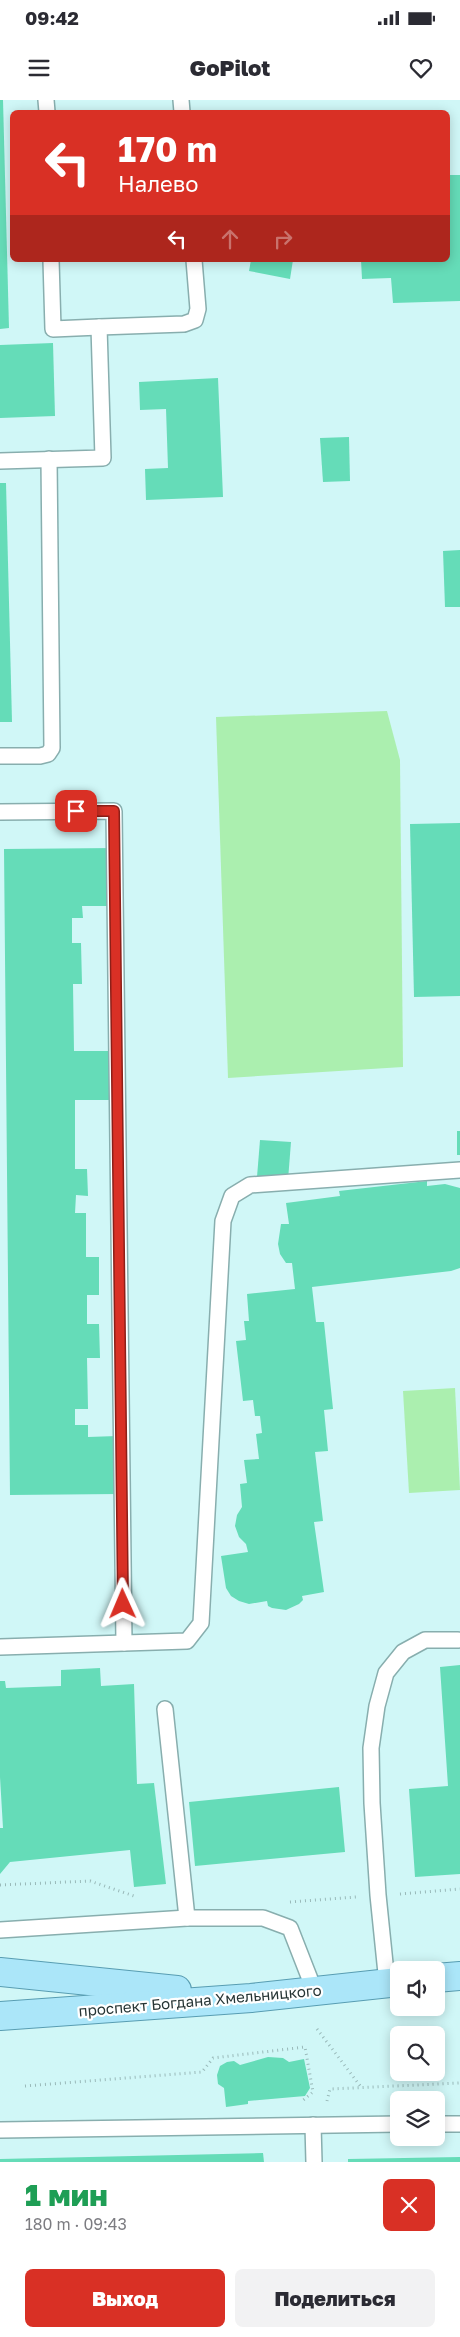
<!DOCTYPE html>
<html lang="ru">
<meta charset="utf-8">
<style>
:root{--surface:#fff;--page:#f2f2f3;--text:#2b2b33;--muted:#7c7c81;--accent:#d93025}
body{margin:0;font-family:"Golos Text",sans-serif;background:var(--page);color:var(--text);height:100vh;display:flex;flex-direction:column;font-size:19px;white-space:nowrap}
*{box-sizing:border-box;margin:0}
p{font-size:16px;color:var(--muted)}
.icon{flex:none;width:28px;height:28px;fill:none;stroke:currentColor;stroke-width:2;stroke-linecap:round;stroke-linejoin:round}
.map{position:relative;height:2062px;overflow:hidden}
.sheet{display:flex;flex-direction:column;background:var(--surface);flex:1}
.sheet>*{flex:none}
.banner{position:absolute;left:10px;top:10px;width:440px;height:152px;border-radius:8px;box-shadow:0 2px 12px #0003;background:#d93025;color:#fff;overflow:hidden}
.controls{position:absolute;left:390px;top:1861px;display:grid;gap:10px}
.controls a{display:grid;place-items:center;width:55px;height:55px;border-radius:8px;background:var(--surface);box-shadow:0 2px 12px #0003;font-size:25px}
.pin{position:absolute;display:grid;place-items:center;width:42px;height:42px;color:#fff;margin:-21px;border-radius:10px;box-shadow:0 2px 8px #0006}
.me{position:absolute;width:55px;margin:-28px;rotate:359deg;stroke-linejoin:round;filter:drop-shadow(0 0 4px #0008)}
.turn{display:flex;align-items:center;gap:18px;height:105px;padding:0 25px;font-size:22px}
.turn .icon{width:65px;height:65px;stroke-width:2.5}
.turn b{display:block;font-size:35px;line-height:42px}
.lanes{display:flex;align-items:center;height:48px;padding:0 25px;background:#0003;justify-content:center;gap:25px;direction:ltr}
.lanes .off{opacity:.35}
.round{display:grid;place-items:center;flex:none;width:52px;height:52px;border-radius:8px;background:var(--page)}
.head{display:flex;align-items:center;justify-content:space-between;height:85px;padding:0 25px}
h1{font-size:30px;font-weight:800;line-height:38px;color:#1e9e55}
.button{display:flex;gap:10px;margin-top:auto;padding:10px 25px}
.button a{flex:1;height:58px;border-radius:8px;background:var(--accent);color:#fff;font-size:20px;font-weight:800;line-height:58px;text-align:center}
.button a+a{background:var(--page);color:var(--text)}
.status{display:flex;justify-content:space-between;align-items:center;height:35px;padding:0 25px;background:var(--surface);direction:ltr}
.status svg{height:14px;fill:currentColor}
header{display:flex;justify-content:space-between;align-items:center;height:65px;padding:0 25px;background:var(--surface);font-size:22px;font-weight:800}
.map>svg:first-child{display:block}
.green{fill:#abefaf}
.building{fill:#65dcb8}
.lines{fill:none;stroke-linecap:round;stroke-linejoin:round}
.service-casing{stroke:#88aeae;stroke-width:18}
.primary-casing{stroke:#589db2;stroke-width:30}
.path{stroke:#99b9b9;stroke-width:3;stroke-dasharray:1 4;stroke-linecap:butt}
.service{stroke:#fff;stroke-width:15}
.primary{stroke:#abe6f9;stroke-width:28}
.route-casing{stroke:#8d1f18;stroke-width:12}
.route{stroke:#d93025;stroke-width:9}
.labels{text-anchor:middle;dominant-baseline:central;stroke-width:4.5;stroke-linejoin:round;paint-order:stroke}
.street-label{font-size:15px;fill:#263535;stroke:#fff}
</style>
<div class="status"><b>09:42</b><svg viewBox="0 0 49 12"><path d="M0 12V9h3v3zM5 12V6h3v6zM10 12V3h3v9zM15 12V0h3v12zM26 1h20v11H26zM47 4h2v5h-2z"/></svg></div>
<header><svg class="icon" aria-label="menu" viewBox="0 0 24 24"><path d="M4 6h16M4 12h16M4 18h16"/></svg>GoPilot<svg class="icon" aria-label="heart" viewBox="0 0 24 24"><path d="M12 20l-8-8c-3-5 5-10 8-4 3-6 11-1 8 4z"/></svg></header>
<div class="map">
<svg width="460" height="2062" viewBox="0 0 460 2062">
<rect width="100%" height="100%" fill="#d0f7f7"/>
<g class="green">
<path d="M387,611L400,660L403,967L228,978L216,617Z"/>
<path d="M455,1288L460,1390L409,1393L403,1291Z"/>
</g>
<g class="building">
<path d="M0,0H3L9,228L0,229Z"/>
<path d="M448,75H460V201L393,203L391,178L362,179L361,160H448Z"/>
<path d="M251,160H293L290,179L249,171Z"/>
<path d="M53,243L55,316L0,318V245Z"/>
<path d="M218,278L223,397L146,400L145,369L168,368L166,309L140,310L139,282Z"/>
<path d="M349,337L350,381L323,382L320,338Z"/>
<path d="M0,383H6L12,622H0Z"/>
<path d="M460,450V507H445L443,451Z"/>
<path d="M460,723V896L414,897L410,724Z"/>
<path d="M115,748L116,806H82L83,818H72V843H81L82,884H73L74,951H114L115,1000H75V1069H87L88,1096L76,1095L75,1113H86V1157H99V1195H87V1224H99L100,1258H87L88,1309H75V1325H88V1337L117,1336L118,1394L10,1395L4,749Z"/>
<rect x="457" y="1031" width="3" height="24"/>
<path d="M260,1040L291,1042L288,1080L257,1077Z"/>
<path d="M427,1081V1086L445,1084L460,1088V1168L451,1171L312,1187L316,1222H324L333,1309L324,1310L328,1351L315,1352L323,1421L314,1422L324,1492L302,1496L303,1500L299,1504L286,1510L272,1508L268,1506L267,1501L249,1504L239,1501L231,1496L226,1488L221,1456L248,1452L246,1444L239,1437L235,1426L237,1415L242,1407L240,1384L247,1383L244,1360L259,1359L256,1334L262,1333L260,1316H255L253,1300L243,1301L236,1241L246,1240L244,1221H249L247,1194L295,1189L292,1163H286L280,1154L278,1144L281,1124H289L286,1103L340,1096L339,1091Z"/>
<path d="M460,1565V1774L415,1777L409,1689L448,1686L440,1567Z"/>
<path d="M100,1568L101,1586L134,1584L137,1684L154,1683L166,1784L134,1787L130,1750L10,1762L0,1774V1728H3L0,1677V1581H5L6,1588L61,1586V1570Z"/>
<path d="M339,1687L345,1752L195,1766L189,1702Z"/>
<path d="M268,1957L283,1958L289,1962L304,1959L310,1988L305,1996L248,2001V2004L226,2007L224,1988L218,1984L217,1975L220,1966L227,1962L234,1961L240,1965Z"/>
<path d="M263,2053L264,2062H0V2059Z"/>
<path d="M460,2057V2062H348V2059Z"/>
</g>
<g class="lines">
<g class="service-casing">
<g id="service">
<path d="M46,0L47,12"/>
<path d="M181,0L182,12"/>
<path d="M51,160L53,229L99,227"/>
<path d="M0,361L103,358L99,227L184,224L195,220L198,209L194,160"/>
<path d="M0,656H40L48,654L52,648L49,359"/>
<path d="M0,712L114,711L124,1543"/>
<path d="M0,1547L187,1541L201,1523L223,1121L232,1096L250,1085L460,1070"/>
<path d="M165,1609L187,1818"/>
<path d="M0,1830L187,1818H263L290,1828L315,1892"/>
<path d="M387,1883L378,1795L372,1703L371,1648L377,1606L386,1573L403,1552L425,1540H458"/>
<path d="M436,2024H460"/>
<path d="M313,2025L314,2062"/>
<path d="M0,2030L399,2024"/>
</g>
</g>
<g class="primary-casing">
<g id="primary">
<path d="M0,1872L177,1890"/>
<path d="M436,1878L460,1876"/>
<path d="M0,1916L251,1898L399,1882"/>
</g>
</g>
<g class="path">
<path d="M0,1785L90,1781L134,1796"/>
<path d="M400,1794L460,1789"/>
<path d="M290,1802L356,1797"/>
<path d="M317,1929L361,1987"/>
<path d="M25,1986L202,1972L213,1958L305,1947L313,1992L301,2002"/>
<path d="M327,2001L330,1989L460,1983"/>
</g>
<use href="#service" class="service"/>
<use href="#primary" class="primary"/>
</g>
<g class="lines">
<g class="route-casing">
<path id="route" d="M76,711H114L123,1504"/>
</g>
<use href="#route" class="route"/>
</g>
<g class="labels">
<g class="street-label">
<text transform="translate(200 1900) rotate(-5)">проспект Богдана Хмельницкого</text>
</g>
</g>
</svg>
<div class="controls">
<a><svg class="icon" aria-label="sound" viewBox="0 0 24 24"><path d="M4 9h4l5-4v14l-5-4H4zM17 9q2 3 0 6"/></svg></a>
<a><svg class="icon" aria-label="search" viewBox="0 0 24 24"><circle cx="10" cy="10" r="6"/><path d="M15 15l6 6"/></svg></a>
<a><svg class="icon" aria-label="layers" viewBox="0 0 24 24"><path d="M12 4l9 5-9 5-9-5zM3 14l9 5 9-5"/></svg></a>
</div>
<div class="pin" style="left:76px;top:711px;background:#d93025"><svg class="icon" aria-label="arrive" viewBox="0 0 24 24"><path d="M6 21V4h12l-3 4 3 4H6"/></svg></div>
<svg class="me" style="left:123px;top:1504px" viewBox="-20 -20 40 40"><path d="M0-17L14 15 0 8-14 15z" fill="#d93025" stroke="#fff" stroke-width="4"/></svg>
<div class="banner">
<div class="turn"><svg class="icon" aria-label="left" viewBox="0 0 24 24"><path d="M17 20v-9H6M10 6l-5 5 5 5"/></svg><div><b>170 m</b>Налево</div></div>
<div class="lanes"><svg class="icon" aria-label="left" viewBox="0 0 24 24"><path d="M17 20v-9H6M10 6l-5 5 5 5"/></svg><svg class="icon off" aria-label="ahead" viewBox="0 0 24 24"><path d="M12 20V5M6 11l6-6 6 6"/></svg><svg class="icon off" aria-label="right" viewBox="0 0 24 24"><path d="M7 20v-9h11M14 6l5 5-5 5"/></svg></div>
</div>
</div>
<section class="sheet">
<div class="head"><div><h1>1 мин</h1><p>180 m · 09:43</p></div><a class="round" style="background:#d93025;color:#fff"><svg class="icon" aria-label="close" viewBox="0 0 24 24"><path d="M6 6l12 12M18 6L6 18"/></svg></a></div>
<div class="button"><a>Выход</a><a>Поделиться</a></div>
</section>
